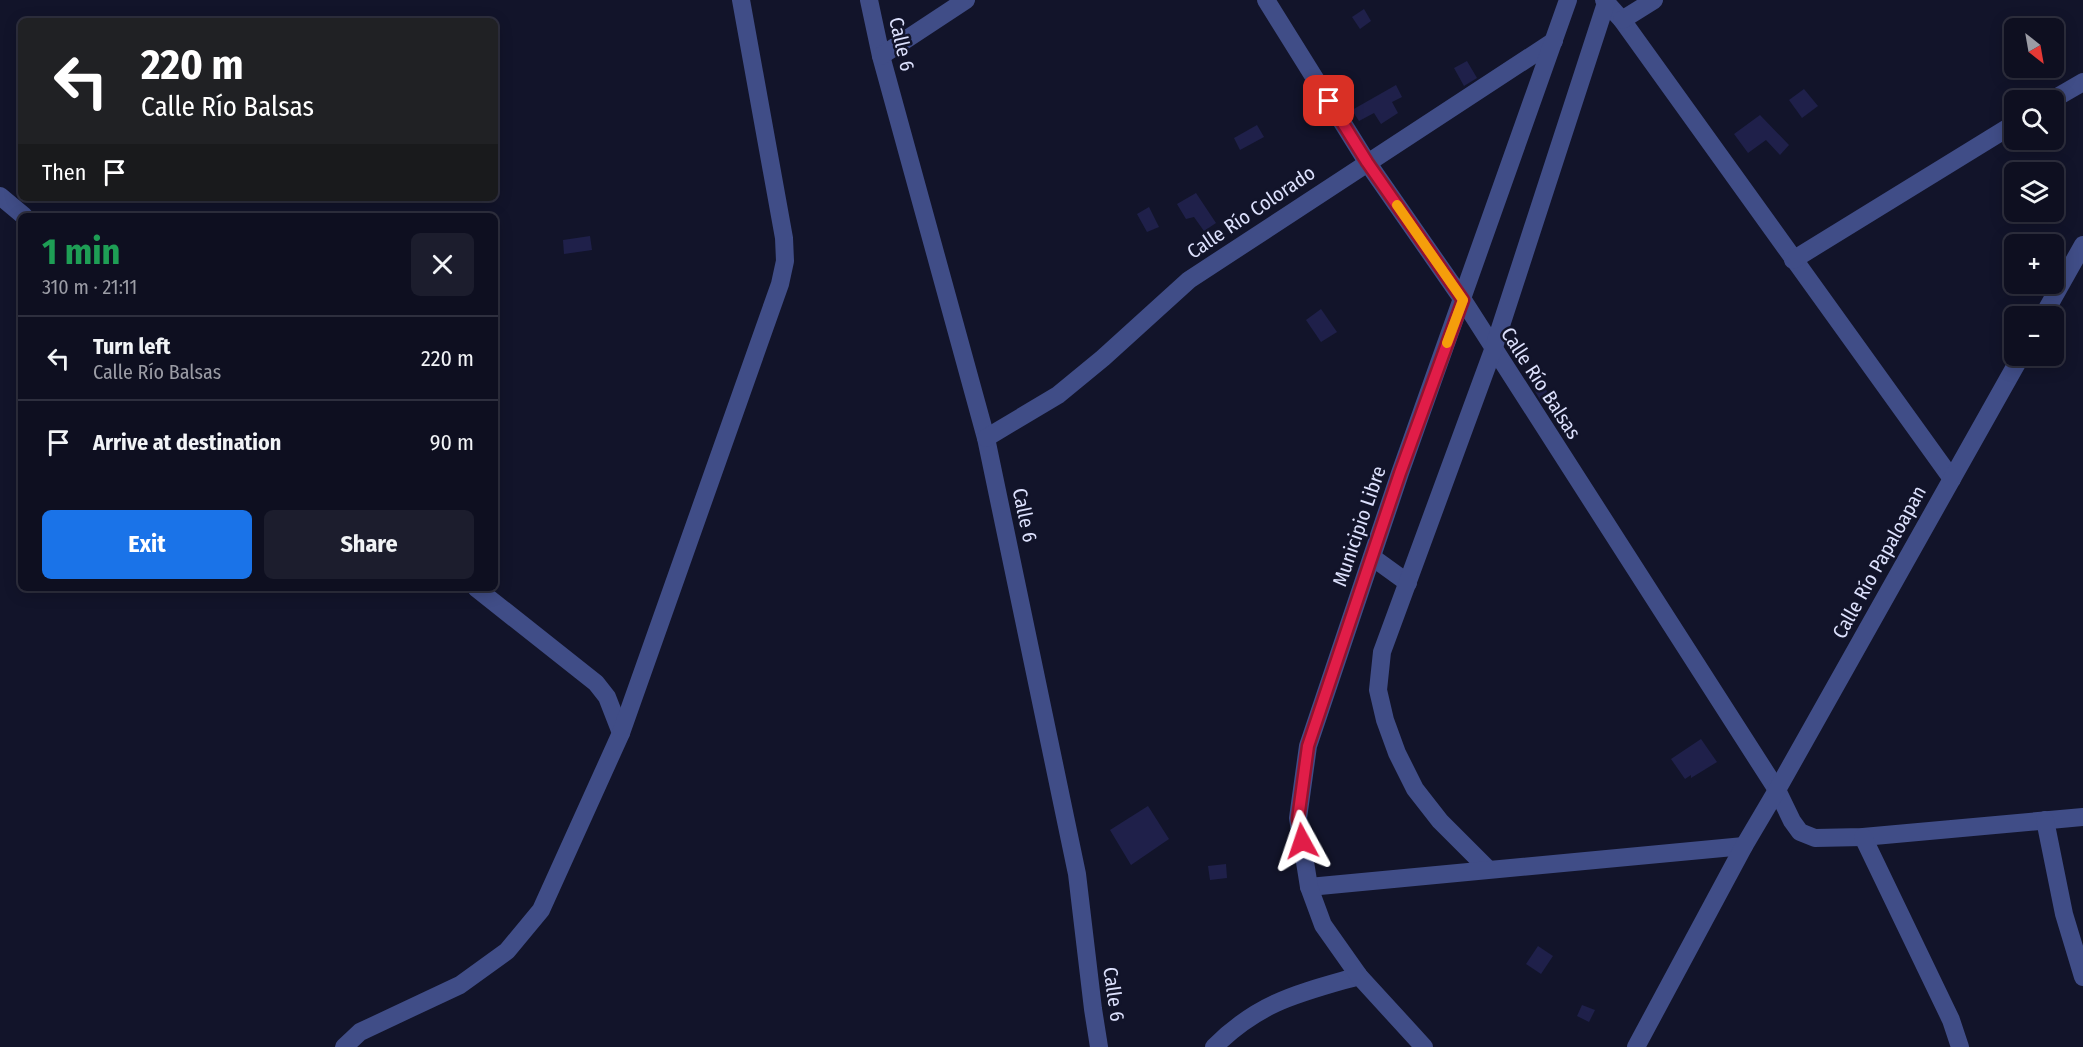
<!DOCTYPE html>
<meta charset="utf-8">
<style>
:root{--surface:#0e0f20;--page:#1c1d2d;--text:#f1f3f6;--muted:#9b9ca5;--line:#2e2f3e;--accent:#1a73e8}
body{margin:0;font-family:"Fira Sans Condensed",sans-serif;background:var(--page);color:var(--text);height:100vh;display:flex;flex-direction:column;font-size:22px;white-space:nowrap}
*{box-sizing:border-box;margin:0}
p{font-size:20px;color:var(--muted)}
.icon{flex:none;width:33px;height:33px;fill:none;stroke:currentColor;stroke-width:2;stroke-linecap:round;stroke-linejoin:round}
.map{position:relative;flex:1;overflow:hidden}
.drawer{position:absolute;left:18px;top:213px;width:480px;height:378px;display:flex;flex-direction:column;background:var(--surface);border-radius:9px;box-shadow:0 3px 15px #0003,0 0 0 2px var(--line)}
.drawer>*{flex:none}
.top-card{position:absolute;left:18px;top:18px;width:480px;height:183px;border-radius:9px;box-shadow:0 3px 15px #0003,0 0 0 2px var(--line);background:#202124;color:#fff;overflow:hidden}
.needle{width:39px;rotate:149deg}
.tools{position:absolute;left:2004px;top:18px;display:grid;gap:12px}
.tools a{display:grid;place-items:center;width:60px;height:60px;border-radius:9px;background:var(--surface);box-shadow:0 3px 15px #0003,0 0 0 2px var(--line);font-size:30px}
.pin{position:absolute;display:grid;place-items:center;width:51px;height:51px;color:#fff;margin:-26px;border-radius:12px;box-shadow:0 3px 9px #0006}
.me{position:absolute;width:66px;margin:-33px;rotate:355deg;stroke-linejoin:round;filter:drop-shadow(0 0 4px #0008)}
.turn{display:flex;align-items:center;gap:21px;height:126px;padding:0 24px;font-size:27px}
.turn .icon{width:78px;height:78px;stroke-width:2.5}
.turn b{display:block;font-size:42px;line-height:51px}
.then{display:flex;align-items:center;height:57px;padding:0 24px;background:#0003;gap:12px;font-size:22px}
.round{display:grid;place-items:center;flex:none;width:63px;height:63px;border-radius:9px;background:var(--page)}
.overview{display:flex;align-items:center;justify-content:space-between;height:102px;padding:0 24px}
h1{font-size:36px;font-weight:700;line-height:45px;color:#1e9e55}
.cta{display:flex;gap:12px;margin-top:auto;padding:12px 24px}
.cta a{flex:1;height:69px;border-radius:9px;background:var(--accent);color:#fff;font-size:24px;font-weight:700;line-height:69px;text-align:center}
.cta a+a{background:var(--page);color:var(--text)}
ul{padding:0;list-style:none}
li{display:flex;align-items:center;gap:18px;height:84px;padding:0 24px;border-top:2px solid var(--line)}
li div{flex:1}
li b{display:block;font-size:22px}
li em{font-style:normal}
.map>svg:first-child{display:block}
.building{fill:#1f204a}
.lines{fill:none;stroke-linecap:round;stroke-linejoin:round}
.minor{stroke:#404d87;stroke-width:18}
.route-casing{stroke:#92132f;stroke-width:15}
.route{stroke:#e11d48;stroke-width:10}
.slow{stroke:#f59e0b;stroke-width:10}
.labels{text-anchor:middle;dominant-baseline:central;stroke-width:5;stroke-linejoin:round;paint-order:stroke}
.street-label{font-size:20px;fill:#dde1fd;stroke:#12142a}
</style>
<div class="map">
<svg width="2083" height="1047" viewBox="0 0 2083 1047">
<rect width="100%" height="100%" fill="#12142a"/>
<g class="building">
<path d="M1364,9L1371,21L1360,29L1352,17Z"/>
<path d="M1467,61L1477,78L1464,86L1454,68Z"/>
<path d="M1396,85L1402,97L1392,102L1398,113L1381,124L1374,113L1359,121L1352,110Z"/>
<path d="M1804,89L1818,106L1802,118L1789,100Z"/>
<path d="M1760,115L1789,145L1780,155L1766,140L1748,153L1734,134Z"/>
<path d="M1257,125L1264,137L1240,150L1234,138Z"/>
<path d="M1196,193L1216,223L1204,231L1194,217L1186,219L1177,204Z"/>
<path d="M1149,207L1159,227L1147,232L1137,214Z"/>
<path d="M590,236L592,250L564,254L563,240Z"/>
<path d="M1321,309L1337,332L1321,342L1306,320Z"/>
<path d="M1542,383L1551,398L1542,403L1533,388Z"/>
<path d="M1701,739L1717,762L1691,778V775L1685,779L1671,759Z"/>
<path d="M1148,806L1169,839L1131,865L1110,830Z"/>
<path d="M1226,864L1227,878L1210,880L1208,866Z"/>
<path d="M1538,946L1553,956L1541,974L1526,964Z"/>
<path d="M1582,1005L1595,1010L1589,1022L1577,1016Z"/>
</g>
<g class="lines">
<g class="minor">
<path d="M869,0L881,56L986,438L1077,874L1093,1009L1099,1047"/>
<path d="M1266,0L1367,162L1463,300L1777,790L1792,821L1800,832L1815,838L1863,837L2083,817"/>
<path d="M1604,0L1622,20L1952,479"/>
<path d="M1622,20L1654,0"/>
<path d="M881,56L966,0"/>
<path d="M2052,100L2083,82"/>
<path d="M0,196L24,216"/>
<path d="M1793,260L2014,124"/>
<path d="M2043,316L2083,245"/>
<path d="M986,438L1058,395L1103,358L1189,280L1554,41"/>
<path d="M1372,557L1408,583"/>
<path d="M476,588L596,683L607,697L621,733"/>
<path d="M2045,820L2064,914L2083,977"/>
<path d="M1863,837L1951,1020L1960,1047"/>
<path d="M1488,869L1440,821L1415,789L1397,753L1385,720L1378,690L1382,652L1493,350L1607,0"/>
<path d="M1309,887L1744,846"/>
<path d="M344,1047L360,1032L460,985L507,951L541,910L621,733L780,284L785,261L784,238L741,0"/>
<path d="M1214,1047C1260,1001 1300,993 1359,976"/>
<path d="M1424,1047L1359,976L1323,925L1309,887L1298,818L1308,746L1400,473L1568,0"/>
<path d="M1636,1047L1744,846L1777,790L2021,356"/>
</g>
</g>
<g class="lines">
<g class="route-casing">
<path id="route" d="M1302,841L1298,819L1308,746L1400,473L1463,300L1367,162L1329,101"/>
</g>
<use href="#route" class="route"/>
<path class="slow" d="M1397,205L1463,300L1447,343"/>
</g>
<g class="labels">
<g class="street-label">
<text transform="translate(902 44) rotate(77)">Calle 6</text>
<text transform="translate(1251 212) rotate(-34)">Calle Río Colorado</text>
<text transform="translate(1541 383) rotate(57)">Calle Río Balsas</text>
<text transform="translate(1025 515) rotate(78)">Calle 6</text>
<text transform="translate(1359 526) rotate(-71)">Municipio Libre</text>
<text transform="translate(1879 562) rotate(-61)">Calle Río Papaloapan</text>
<text transform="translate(1114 994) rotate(82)">Calle 6</text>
</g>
</g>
</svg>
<div class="tools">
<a><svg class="needle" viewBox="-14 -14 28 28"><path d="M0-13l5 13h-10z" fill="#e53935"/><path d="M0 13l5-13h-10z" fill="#9b9ca5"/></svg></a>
<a><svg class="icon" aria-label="search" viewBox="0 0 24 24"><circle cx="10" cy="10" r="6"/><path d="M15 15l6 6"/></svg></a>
<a><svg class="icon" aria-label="layers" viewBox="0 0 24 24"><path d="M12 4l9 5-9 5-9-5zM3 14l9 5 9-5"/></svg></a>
<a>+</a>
<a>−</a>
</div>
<div class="pin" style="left:1329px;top:101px;background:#d93025"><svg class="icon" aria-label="arrive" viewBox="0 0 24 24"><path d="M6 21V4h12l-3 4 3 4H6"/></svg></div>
<svg class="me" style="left:1302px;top:841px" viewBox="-20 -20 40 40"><path d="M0-17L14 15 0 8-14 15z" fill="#e11d48" stroke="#fff" stroke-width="4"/></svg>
<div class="top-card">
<div class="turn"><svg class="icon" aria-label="left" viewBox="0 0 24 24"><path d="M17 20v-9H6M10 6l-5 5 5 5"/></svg><div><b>220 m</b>Calle Río Balsas</div></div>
<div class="then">Then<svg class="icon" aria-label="arrive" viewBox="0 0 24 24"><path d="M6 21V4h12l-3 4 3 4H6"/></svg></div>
</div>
<section class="drawer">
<div class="overview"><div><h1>1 min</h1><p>310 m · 21:11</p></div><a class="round"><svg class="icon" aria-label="close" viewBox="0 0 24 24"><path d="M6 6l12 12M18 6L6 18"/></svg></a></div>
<ul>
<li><svg class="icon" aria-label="left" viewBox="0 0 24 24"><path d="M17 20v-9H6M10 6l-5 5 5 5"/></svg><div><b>Turn left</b><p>Calle Río Balsas</p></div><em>220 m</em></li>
<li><svg class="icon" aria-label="arrive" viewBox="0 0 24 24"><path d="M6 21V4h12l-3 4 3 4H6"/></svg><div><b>Arrive at destination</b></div><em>90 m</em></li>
</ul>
<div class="cta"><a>Exit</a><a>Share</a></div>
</section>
</div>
